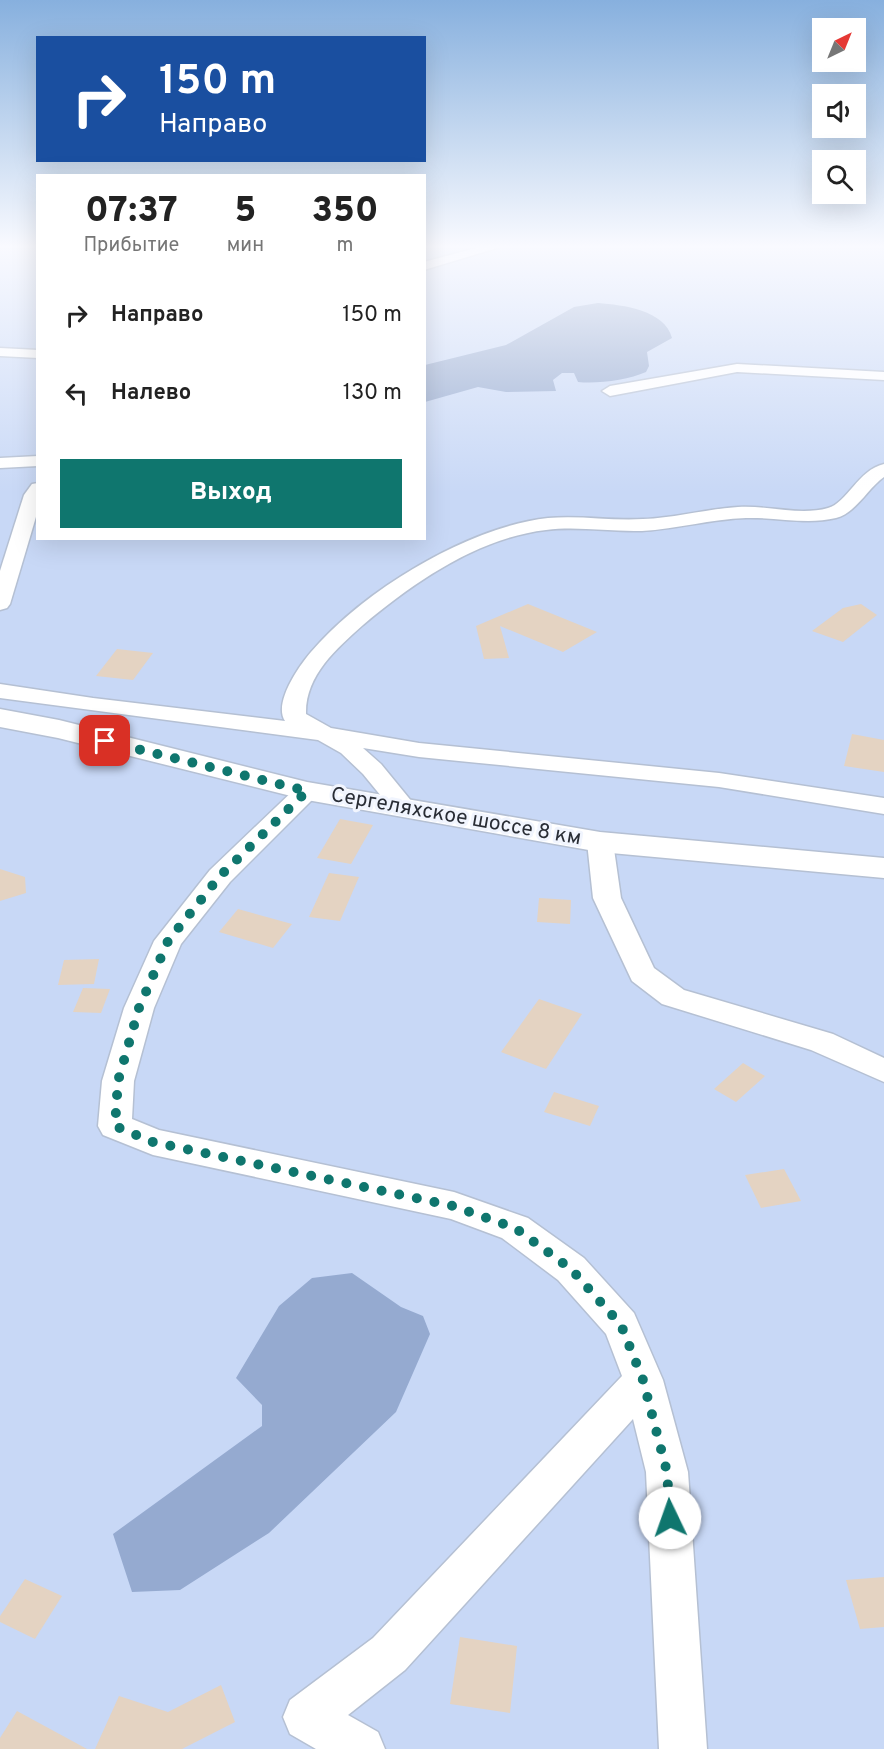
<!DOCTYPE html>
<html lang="ru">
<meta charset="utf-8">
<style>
:root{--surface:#fff;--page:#f6f6f6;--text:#222;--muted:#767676;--accent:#0f766e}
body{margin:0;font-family:Overpass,sans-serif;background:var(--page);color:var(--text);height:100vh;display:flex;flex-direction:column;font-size:22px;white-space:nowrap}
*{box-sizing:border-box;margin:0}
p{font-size:20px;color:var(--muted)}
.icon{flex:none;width:33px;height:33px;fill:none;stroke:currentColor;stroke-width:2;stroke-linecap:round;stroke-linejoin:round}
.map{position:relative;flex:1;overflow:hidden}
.side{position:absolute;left:36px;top:174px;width:390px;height:366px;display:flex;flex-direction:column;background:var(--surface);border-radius:0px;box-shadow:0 6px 24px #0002}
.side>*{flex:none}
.guide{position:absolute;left:36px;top:36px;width:390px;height:126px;border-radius:0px;box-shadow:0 6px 24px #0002;background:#1a4fa0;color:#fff;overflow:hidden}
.needle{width:39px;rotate:43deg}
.tools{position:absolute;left:812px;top:18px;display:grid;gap:12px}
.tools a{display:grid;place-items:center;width:54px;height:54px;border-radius:0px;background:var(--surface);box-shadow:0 6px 24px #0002;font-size:30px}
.pin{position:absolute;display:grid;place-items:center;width:51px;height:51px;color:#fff;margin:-26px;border-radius:12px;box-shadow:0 3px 9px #0006}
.me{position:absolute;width:66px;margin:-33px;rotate:357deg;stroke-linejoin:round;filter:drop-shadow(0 0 4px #0008)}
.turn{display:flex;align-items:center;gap:21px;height:126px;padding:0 24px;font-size:27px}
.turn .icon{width:78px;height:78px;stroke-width:2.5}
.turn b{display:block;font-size:42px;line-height:51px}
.eta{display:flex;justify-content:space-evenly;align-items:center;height:102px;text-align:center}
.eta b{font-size:36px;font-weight:800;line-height:42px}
.cta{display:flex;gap:12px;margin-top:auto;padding:12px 24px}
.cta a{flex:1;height:69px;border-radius:0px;background:var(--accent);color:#fff;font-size:24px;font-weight:800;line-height:69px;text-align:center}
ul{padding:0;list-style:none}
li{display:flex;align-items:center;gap:18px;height:78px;padding:0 24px}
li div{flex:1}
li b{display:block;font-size:22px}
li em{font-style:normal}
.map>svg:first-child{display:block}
.green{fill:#c8d8f6}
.water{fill:#95aad0}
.building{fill:#e4d3c2}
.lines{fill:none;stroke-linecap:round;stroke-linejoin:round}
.minor-casing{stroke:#b5c0d3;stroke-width:3}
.secondary-casing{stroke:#b5c0d3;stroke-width:3}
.minor{fill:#fff;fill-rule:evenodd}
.secondary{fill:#fff;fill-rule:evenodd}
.route{stroke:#0f766e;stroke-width:10;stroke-dasharray:0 18}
.labels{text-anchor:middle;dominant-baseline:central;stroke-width:6;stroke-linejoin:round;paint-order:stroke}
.street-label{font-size:21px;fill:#292d35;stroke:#f1f5fe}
</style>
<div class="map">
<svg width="884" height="1749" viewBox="0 0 884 1749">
<rect width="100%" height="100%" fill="#f1f5fe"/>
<path class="green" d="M0,248H37L38,538H424L425,248H884V1749H0Z"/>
<g class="water">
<path d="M598,303C623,305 665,310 672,338L647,352L649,366L646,372C628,380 598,384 578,382L574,373H562L553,380L556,391L506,392L478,387L425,402V365L506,345L574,307Z"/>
<path d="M352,1273L401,1307L423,1316L430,1334L396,1412L269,1533L180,1590L132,1592L113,1534L262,1426V1405L236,1378L279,1306L312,1278Z"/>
</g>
<g class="building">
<path d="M528,604L597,632L563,652L500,626L509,658L484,659L476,626Z"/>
<path d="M861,604L877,615L843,642L812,631L843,608Z"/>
<path d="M117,649L153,653L133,680L96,676Z"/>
<path d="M852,734L884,740V772L844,766Z"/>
<path d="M340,819L373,825L351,864L317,858Z"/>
<path d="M0,869L25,877L26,893L0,901Z"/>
<path d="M329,873L359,877L340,921L309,917Z"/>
<path d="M539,898L571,900L570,924L537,922Z"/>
<path d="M238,909L292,924L273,948L219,932Z"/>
<path d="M99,959L94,984L58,985L64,960Z"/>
<path d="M83,988L110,989L101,1013L73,1012Z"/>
<path d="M539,999L582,1014L546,1069L501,1052Z"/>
<path d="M743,1063L765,1076L736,1102L714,1089Z"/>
<path d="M554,1092L599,1106L590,1126L544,1112Z"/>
<path d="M784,1169L801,1201L761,1208L745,1175Z"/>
<path d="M884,1577V1627L860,1629L846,1580Z"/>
<path d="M25,1579L62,1596L35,1639L0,1622V1616Z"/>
<path d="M460,1637L517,1646L510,1713L450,1704Z"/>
<path d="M221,1685L235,1722L182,1749H95L119,1696L168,1712Z"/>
<path d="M17,1711L87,1749H0V1738Z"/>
</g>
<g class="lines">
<g class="minor-casing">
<g id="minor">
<path d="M476,248H497L424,270V262Z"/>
<path d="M0,348L38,350V358L0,356Z"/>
<path d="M737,364L884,372V380L737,372L610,396L602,391L610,386Z"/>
<path d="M38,456V466L0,468V458Z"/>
<path d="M884,464V477C868,488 856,513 836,518C807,525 776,517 746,518C711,519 677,529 642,531C610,532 578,526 546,530C478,538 414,582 363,625C336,649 305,676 306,714L331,728L419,743L719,773L884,798V814L719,787L419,757L363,748L381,764L417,808L413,813L404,816L395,813L363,774L341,753L318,740L0,698V684L93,698L285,721C273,703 299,666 311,652C363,591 467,527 548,518C580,515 611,521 643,519C675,518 706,509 738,507C767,505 800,516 828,508C847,503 858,470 884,464Z"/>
<path d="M38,483V510L10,604L7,608L0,610V571L24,495L32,484Z"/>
<path d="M307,784L316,786L319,791L316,796L230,882L181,944L154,1008L134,1081L132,1119L159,1130L454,1192L528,1218L584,1258L634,1313L663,1380L688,1472L707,1749H659L646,1472L633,1419L405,1670L348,1715L378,1732L385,1749H316L290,1734L283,1717L290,1700L373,1638L622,1376L606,1334L558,1280L502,1238L451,1219L153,1155L103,1135L98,1126L102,1081L124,1008L154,941L210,870L298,786Z"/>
<path d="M600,834L609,836L613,842L621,898L654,968L684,990L833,1034L884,1058V1082L811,1050L662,1004L632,981L593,898L587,842L591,836Z"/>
</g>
</g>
<g class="secondary-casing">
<path id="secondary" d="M0,709L59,720L307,782L600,832L884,858V878L600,852L307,800L58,738L0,727Z"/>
</g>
<use href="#minor" class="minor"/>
<use href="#secondary" class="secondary"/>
</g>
<linearGradient id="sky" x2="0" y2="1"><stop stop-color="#87b0de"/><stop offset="0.5" stop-color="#f9faff"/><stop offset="1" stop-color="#f9faff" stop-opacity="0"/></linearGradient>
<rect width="884" height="493" fill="url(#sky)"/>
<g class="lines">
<path class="route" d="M105,741L307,791L220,876L168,941L139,1008L118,1081L115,1126L153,1142L453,1206L515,1228L571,1269L621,1325L643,1380L667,1472L670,1518"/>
</g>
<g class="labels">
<g class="street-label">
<text transform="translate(456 817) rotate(10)">Сергеляхское шоссе 8 км</text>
</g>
</g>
</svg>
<div class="tools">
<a><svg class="needle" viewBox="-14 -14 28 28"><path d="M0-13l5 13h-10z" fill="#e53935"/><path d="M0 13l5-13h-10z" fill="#767676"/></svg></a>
<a><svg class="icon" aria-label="sound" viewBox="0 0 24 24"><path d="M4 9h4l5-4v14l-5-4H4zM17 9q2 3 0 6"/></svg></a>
<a><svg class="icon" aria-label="search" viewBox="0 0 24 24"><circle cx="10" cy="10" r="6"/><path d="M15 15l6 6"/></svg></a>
</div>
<div class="pin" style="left:105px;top:741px;background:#d93025"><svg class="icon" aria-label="arrive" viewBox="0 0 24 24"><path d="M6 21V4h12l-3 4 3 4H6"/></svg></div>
<svg class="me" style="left:670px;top:1518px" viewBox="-20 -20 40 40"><circle r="19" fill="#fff"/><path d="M0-13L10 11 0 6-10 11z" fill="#0f766e"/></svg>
<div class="guide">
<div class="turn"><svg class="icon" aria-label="right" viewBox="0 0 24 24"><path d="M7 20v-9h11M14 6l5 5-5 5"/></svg><div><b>150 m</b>Направо</div></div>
</div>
<section class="side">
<div class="eta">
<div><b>07:37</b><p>Прибытие</p></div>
<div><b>5</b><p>мин</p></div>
<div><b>350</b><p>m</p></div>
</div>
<ul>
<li><svg class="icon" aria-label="right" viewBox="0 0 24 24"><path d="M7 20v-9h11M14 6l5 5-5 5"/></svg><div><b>Направо</b></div><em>150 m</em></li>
<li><svg class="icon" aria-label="left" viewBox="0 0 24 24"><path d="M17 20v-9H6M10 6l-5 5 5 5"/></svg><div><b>Налево</b></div><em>130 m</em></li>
</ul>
<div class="cta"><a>Выход</a></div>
</section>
</div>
